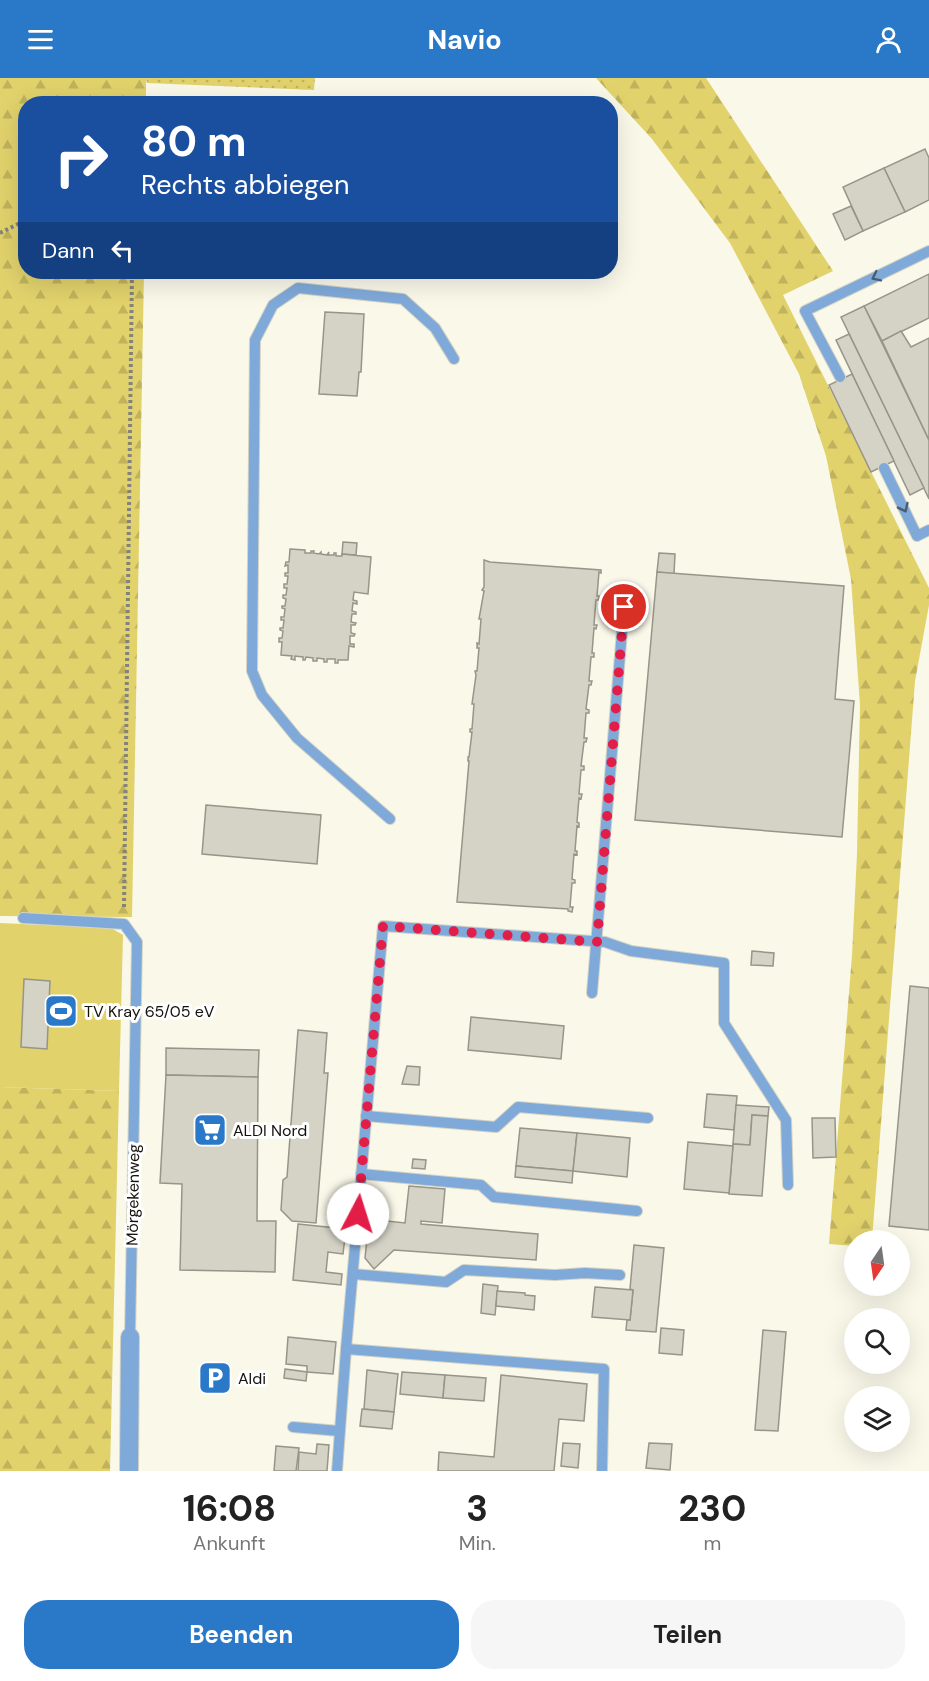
<!DOCTYPE html>
<html lang="de">
<meta charset="utf-8">
<style>
:root{--surface:#fff;--page:#f6f6f6;--text:#222;--muted:#767676;--accent:#2a79c9}
body{margin:0;font-family:"DM Sans",sans-serif;background:var(--page);color:var(--text);height:100vh;display:flex;flex-direction:column;font-size:22px;white-space:nowrap}
*{box-sizing:border-box;margin:0}
p{font-size:20px;color:var(--muted)}
.icon{flex:none;width:33px;height:33px;fill:none;stroke:currentColor;stroke-width:2;stroke-linecap:round;stroke-linejoin:round}
.map{position:relative;height:1393px;overflow:hidden}
.details{display:flex;flex-direction:column;background:var(--surface);flex:1}
.details>*{flex:none}
.top-card{position:absolute;left:18px;top:18px;width:600px;height:183px;border-radius:24px;box-shadow:0 6px 24px #0002;background:#1a4fa0;color:#fff;overflow:hidden}
.needle{width:39px;rotate:193deg}
.buttons{position:absolute;left:844px;top:1152px;display:grid;gap:12px}
.buttons a{display:grid;place-items:center;width:66px;height:66px;border-radius:50%;background:var(--surface);box-shadow:0 6px 24px #0002;font-size:30px}
.pin{position:absolute;display:grid;place-items:center;width:51px;height:51px;color:#fff;margin:-26px;border:3px solid #fff;border-radius:50%;box-shadow:0 2px 6px #0007}
.me{position:absolute;width:66px;margin:-33px;rotate:5deg;stroke-linejoin:round;filter:drop-shadow(0 0 4px #0008)}
.turn{display:flex;align-items:center;gap:21px;height:126px;padding:0 24px;font-size:27px}
.turn .icon{width:78px;height:78px;stroke-width:2.5}
.turn b{display:block;font-size:42px;line-height:51px}
.then{display:flex;align-items:center;height:57px;padding:0 24px;background:#0003;gap:12px;font-size:22px}
.eta{display:flex;justify-content:space-evenly;align-items:center;height:102px;text-align:center}
.eta b{font-size:36px;font-weight:700;line-height:42px}
.action{display:flex;gap:12px;margin-top:auto;padding:12px 24px}
.action a{flex:1;height:69px;border-radius:24px;background:var(--accent);color:#fff;font-size:24px;font-weight:700;line-height:69px;text-align:center}
.action a+a{background:var(--page);color:var(--text)}
header{display:flex;justify-content:space-between;align-items:center;height:78px;padding:0 24px;background:var(--accent);color:#fff;font-size:27px;font-weight:700}
.map>svg:first-child{display:block}
.forest{fill:url(#forest-firs)}
.park{fill:url(#park-dots)}
.pitch{fill:#e1d26c}
.building{fill:#d5d3c6;stroke:#979588;stroke-width:1.5}
.lines{fill:none;stroke-linecap:round;stroke-linejoin:round}
.service-casing{stroke:#d4d3c6;stroke-width:12}
.minor-casing{stroke:#d4d3c6;stroke-width:20}
.path{stroke:#848379;stroke-width:4;stroke-dasharray:3 3;stroke-linecap:butt}
.service{stroke:#7fa9d9;stroke-width:10}
.minor{stroke:#7fa9d9;stroke-width:18}
.oneway{stroke:#495e73}
.route{stroke:#e11d48;stroke-width:10;stroke-dasharray:0 18}
.labels{text-anchor:middle;dominant-baseline:central;stroke-width:6;stroke-linejoin:round;paint-order:stroke}
.poi-label{font-size:16px;fill:#13120d;stroke:#fff;text-anchor:start}
.street-label{font-size:16px;fill:#13120d;stroke:#fff}
</style>
<header><svg class="icon" aria-label="menu" viewBox="0 0 24 24"><path d="M4 6h16M4 12h16M4 18h16"/></svg>Navio<svg class="icon" aria-label="person" viewBox="0 0 24 24"><circle cx="12" cy="8" r="4"/><path d="M4 21q1-7 8-7t8 7"/></svg></header>
<div class="map">
<svg width="929" height="1393" viewBox="0 0 929 1393">
<defs>
<pattern id="forest-firs" width="22" height="20" patternUnits="userSpaceOnUse" patternTransform="scale(1.5)"><rect width="22" height="20" fill="#e1d26c"/><path d="M5 1l3.5 6h-7zM16 11l3.5 6h-7z" fill="#c0b35c"/></pattern>
<pattern id="park-dots" width="8" height="8" patternUnits="userSpaceOnUse" patternTransform="scale(1.5)"><rect width="8" height="8" fill="#e1d26c"/><path d="M2 2h.1M6 6h.1" fill="none" stroke="#c0b35c" stroke-width="1.8" stroke-linecap="round"/></pattern>
</defs>
<rect width="100%" height="100%" fill="#f9f8e9"/>
<g class="forest">
<path d="M0,0H146V25L26,26V194H144L132,839L0,838Z"/>
<path d="M596,0H706L833,193L783,217L929,510V527L915,603L872,1162H855V1168L829,1166L852,877L857,776L860,627L851,501L826,378L799,296L730,165L652,61Z"/>
<path d="M0,1009L119,1013L110,1393H0Z"/>
</g>
<path class="park" d="M146,0H315L314,12L147,5Z"/>
<path class="pitch" d="M0,845L111,850L123,857L119,1013L0,1009Z"/>
<g class="building">
<path d="M925,71L929,80V122L905,134L884,90Z"/>
<path d="M884,90L905,134L863,153L843,109Z"/>
<path d="M851,128L863,153L845,162L833,136Z"/>
<path d="M929,196V240L882,263L864,228Z"/>
<path d="M864,228L929,362V421L841,239Z"/>
<path d="M325,234L364,236L361,294H359L357,318L319,316Z"/>
<path d="M901,253L911,269L929,260V362L882,263Z"/>
<path d="M849,256L924,410L910,417L836,262Z"/>
<path d="M852,296L894,383L871,394L829,307Z"/>
<path d="M343,464L357,465L356,477L342,476Z"/>
<path d="M290,471L305,472V475H311V473H314L313,475L319,476L321,474V476L327,477L329,474L328,477H334V475H336V478H342V476L371,479L368,516L354,514L353,522L357,523V526L353,525L352,533L356,534V536H352L351,544L356,545L355,547H351V555L355,556L354,558H350V566H354V569L349,568L348,582H338V585H335V581H327V584H324V581L317,580V583H313V580L306,579L305,582H303V579L295,578V582L291,581L292,578L281,577L282,564H279V560H282L283,553L280,552V550H283L284,542H281V539H284L285,531L282,530V528H285L286,521L283,520V517H286L287,510H284V506H287L288,498H285V495H288V487L285,488L286,484H289Z"/>
<path d="M659,475L675,476L674,496L657,494Z"/>
<path d="M484,482L490,484L601,492V495L599,494L597,518H599V522H596L594,547H597L596,551L594,550L592,575H594V579H591L589,603H592L591,607H589L586,631L589,632V635H586L584,660H587L586,664H584L581,688H584V692H581L579,716H582L581,721L579,720L577,744L579,745V749L577,748L575,773H577V777L574,776L572,801L575,802V805H572L570,829H573L572,834L568,833V831L457,824L469,683H468V679H469L472,654H470V651H472L474,626H472L476,597L475,593H477L479,570H477V565L479,566L481,541H479L484,513L482,512L484,509Z"/>
<path d="M657,494L844,508L835,621L854,623L842,759L635,742Z"/>
<path d="M206,727L321,737L317,786L202,776Z"/>
<path d="M752,873L774,875L773,888L751,887Z"/>
<path d="M24,901L50,903L47,971L21,969Z"/>
<path d="M910,908L929,910V1152L889,1148Z"/>
<path d="M471,939L564,948L561,981L468,972Z"/>
<path d="M298,952L327,955L324,995H328L316,1145L292,1143L281,1132L283,1102L287,1099Z"/>
<path d="M166,970L259,972L258,999L166,997Z"/>
<path d="M407,988L420,989L419,1007L402,1006Z"/>
<path d="M166,997L258,999L257,1143H276L275,1194L180,1192L182,1106L160,1105Z"/>
<path d="M707,1016L737,1018L734,1052L704,1049Z"/>
<path d="M736,1027L769,1029L768,1038L752,1037L750,1067L733,1066Z"/>
<path d="M752,1037L768,1038L762,1118L729,1116L733,1066L750,1067Z"/>
<path d="M812,1040H835L836,1079L813,1080Z"/>
<path d="M520,1050L577,1055L573,1093L516,1088Z"/>
<path d="M577,1055L630,1060L627,1099L573,1093Z"/>
<path d="M688,1064L733,1068L729,1115L684,1111Z"/>
<path d="M413,1081L426,1082L425,1091L412,1090Z"/>
<path d="M516,1088L573,1093L572,1105L515,1099Z"/>
<path d="M409,1108L445,1111L442,1145L421,1143V1146L538,1156L536,1182L394,1172L374,1191L365,1180L369,1141L405,1145Z"/>
<path d="M298,1146L346,1151L343,1176L328,1174L326,1194L342,1196L341,1207L293,1202Z"/>
<path d="M634,1167L664,1170L656,1254L626,1252L627,1242H630L633,1212L630,1211Z"/>
<path d="M483,1206L498,1208L495,1237L481,1235Z"/>
<path d="M595,1209L633,1212L630,1242L592,1239Z"/>
<path d="M497,1213L525,1215V1217L535,1218L534,1232L496,1228Z"/>
<path d="M661,1250L684,1252L682,1277L659,1275Z"/>
<path d="M763,1252L786,1254L778,1353L755,1352Z"/>
<path d="M288,1259L336,1264L333,1296L307,1294V1288L286,1286Z"/>
<path d="M285,1291L307,1294L306,1303L284,1300Z"/>
<path d="M367,1292L398,1296L394,1334L364,1331Z"/>
<path d="M402,1294L445,1297L443,1320L400,1316Z"/>
<path d="M445,1297L486,1300L484,1323L443,1320Z"/>
<path d="M501,1297L587,1306L584,1343L559,1341L554,1393H438L439,1374L494,1379Z"/>
<path d="M362,1331L394,1334L392,1351L360,1348Z"/>
<path d="M563,1365L580,1366L578,1390L561,1388Z"/>
<path d="M649,1365L672,1366L670,1392L646,1390Z"/>
<path d="M317,1366L329,1367L327,1393H298L299,1374L316,1376Z"/>
<path d="M276,1368L299,1370L296,1393H274Z"/>
</g>
<g class="lines">
<g class="service-casing">
<g id="service">
<path d="M840,299L805,233L929,173"/>
<path d="M884,390L917,458L929,452"/>
<path d="M390,741L297,660L262,617L252,593L255,262L273,227L298,210L403,221L435,250L454,281"/>
<path d="M23,840L124,846L137,864L130,1259"/>
<path d="M592,915L624,529"/>
<path d="M366,1038L496,1049L518,1029L648,1040"/>
<path d="M361,1096L481,1107L494,1119L637,1133"/>
<path d="M353,1196L446,1204L464,1192L555,1197L585,1195L620,1197"/>
<path d="M346,1271L604,1291L602,1393"/>
<path d="M293,1349L339,1353"/>
<path d="M337,1393L346,1271L383,848L605,864L631,873L724,885V945L786,1042L788,1107"/>
</g>
</g>
<g class="minor-casing">
<path id="minor" d="M129,1393L130,1259"/>
</g>
<g class="path">
<path d="M0,155L26,142"/>
<path d="M124,829L132,194"/>
</g>
<use href="#service" class="service"/>
<use href="#minor" class="minor"/>
</g>
<defs><path id="oneway-chevron" d="M-2-3.5L2.5 0L-2 3.5" fill="none" stroke-width="1.6" stroke-linecap="round" stroke-linejoin="round" transform="scale(1.5)"/></defs>
<g class="oneway">
<use href="#oneway-chevron" transform="translate(876 199) rotate(154)"/>
<use href="#oneway-chevron" transform="translate(904 430) rotate(64)"/>
</g>
<g class="lines">
<path class="route" d="M358,1136L383,848L597,864L624,529"/>
</g>
<defs>
<g id="stadium-square" transform="scale(1.725)"><rect x="-9" y="-9" width="18" height="18" rx="4" fill="#2a79c9" stroke="#fff"/><path d="M0-5a6.5 5 0 1 0 0 10a6.5 5 0 1 0 0-10ZM-3.5-1.8h7v3.6h-7Z" fill="#fff"/></g>
<g id="supermarket-square" transform="scale(1.725)"><rect x="-9" y="-9" width="18" height="18" rx="4" fill="#2a79c9" stroke="#fff"/><path d="M-6-5.5h2.5l.6 2H6L4.5 2H-2.5L-4.4-4H-6ZM-1.5 3.2a1.3 1.3 0 1 0 .1 0ZM3 3.2a1.3 1.3 0 1 0 .1 0Z" fill="#fff"/></g>
<g id="parking-square" transform="scale(1.725)"><rect x="-9" y="-9" width="18" height="18" rx="4" fill="#2a79c9" stroke="#fff"/><path d="M-3.5-5.5H1a3.5 3.5 0 0 1 0 7H-1V5.5H-3.5ZM-1-3.4V-.6H.8a1.4 1.4 0 0 0 0-2.8Z" fill="#fff"/></g>
</defs>
<g fill-rule="evenodd">
<use href="#stadium-square" x="61" y="933"/>
<use href="#supermarket-square" x="210" y="1052"/>
<use href="#parking-square" x="215" y="1300"/>
</g>
<g class="labels">
<g class="poi-label">
<text x="84" y="933">TV Kray 65/05 eV</text>
<text x="233" y="1052">ALDI Nord</text>
<text x="238" y="1300">Aldi</text>
</g>
<g class="street-label">
<text transform="translate(133 1117) rotate(-89)">Mörgekenweg</text>
</g>
</g>
</svg>
<div class="buttons">
<a><svg class="needle" viewBox="-14 -14 28 28"><path d="M0-13l5 13h-10z" fill="#e53935"/><path d="M0 13l5-13h-10z" fill="#767676"/></svg></a>
<a><svg class="icon" aria-label="search" viewBox="0 0 24 24"><circle cx="10" cy="10" r="6"/><path d="M15 15l6 6"/></svg></a>
<a><svg class="icon" aria-label="layers" viewBox="0 0 24 24"><path d="M12 4l9 5-9 5-9-5zM3 14l9 5 9-5"/></svg></a>
</div>
<div class="pin" style="left:624px;top:529px;background:#d93025"><svg class="icon" aria-label="arrive" viewBox="0 0 24 24"><path d="M6 21V4h12l-3 4 3 4H6"/></svg></div>
<svg class="me" style="left:358px;top:1136px" viewBox="-20 -20 40 40"><circle r="19" fill="#fff"/><path d="M0-13L10 11 0 6-10 11z" fill="#e11d48"/></svg>
<div class="top-card">
<div class="turn"><svg class="icon" aria-label="right" viewBox="0 0 24 24"><path d="M7 20v-9h11M14 6l5 5-5 5"/></svg><div><b>80 m</b>Rechts abbiegen</div></div>
<div class="then">Dann<svg class="icon" aria-label="left" viewBox="0 0 24 24"><path d="M17 20v-9H6M10 6l-5 5 5 5"/></svg></div>
</div>
</div>
<section class="details">
<div class="eta">
<div><b>16:08</b><p>Ankunft</p></div>
<div><b>3</b><p>Min.</p></div>
<div><b>230</b><p>m</p></div>
</div>
<div class="action"><a>Beenden</a><a>Teilen</a></div>
</section>
